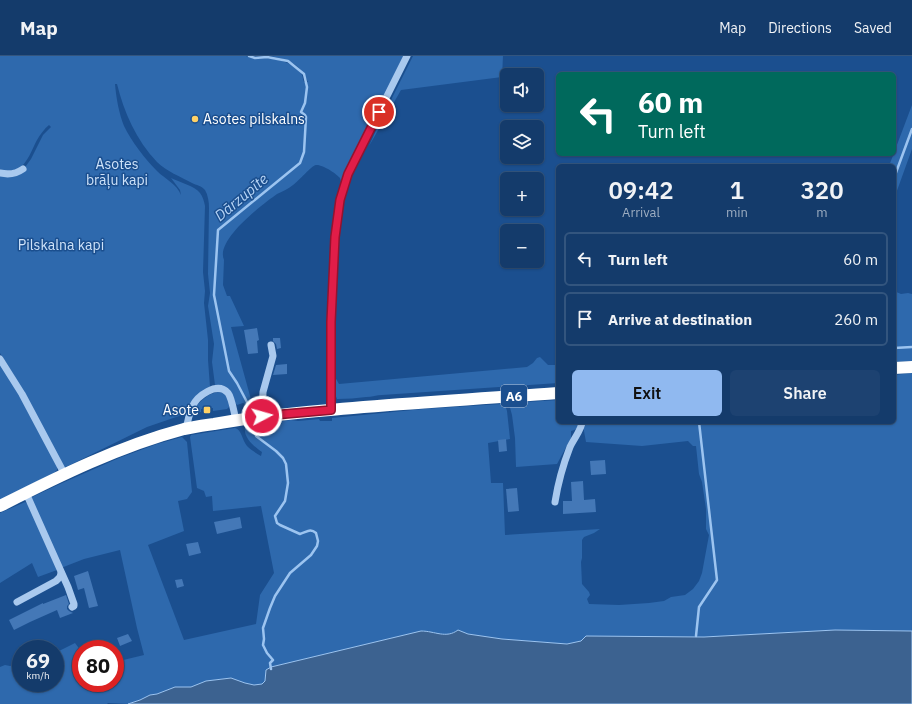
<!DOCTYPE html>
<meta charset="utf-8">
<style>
:root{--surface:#143b6b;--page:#1d4271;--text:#f1f3f6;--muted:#9dadc1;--line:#33557e;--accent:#90b9f0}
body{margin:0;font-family:"IBM Plex Sans",sans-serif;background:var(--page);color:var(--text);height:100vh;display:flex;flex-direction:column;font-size:15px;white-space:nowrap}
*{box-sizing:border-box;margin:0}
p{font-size:13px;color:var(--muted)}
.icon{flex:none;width:22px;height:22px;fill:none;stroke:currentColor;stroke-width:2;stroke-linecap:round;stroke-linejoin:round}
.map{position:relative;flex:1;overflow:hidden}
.side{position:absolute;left:556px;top:108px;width:340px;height:260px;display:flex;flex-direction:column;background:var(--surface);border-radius:6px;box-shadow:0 1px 3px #0004,0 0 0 1px var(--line)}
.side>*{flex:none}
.guide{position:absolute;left:556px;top:16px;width:340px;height:84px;border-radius:6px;box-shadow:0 1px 3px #0004,0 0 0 1px var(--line);background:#00695c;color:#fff;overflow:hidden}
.buttons{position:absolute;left:500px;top:12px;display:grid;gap:8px}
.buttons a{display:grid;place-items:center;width:44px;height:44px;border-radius:6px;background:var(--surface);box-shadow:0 1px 3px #0004,0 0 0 1px var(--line);font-size:20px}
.speed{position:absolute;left:12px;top:584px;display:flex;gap:8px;font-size:20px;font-weight:700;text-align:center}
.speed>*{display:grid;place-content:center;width:52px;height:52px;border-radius:50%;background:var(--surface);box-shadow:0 1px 3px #0004,0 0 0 1px var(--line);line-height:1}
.speed small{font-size:10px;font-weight:400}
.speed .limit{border:6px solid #d22;background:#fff;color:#111}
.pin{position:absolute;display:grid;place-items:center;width:34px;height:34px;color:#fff;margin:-17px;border:2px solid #fff;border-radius:50%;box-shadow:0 1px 4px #0007}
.me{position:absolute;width:44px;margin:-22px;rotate:84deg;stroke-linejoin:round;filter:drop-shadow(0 0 3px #0008)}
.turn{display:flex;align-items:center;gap:14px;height:84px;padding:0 16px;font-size:18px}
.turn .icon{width:52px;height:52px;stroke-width:2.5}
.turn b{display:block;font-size:28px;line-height:34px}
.eta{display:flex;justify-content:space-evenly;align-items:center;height:68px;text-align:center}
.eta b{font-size:24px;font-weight:600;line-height:28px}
.action{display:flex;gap:8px;margin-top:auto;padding:8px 16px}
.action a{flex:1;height:46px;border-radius:6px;background:var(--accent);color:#111;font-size:16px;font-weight:600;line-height:46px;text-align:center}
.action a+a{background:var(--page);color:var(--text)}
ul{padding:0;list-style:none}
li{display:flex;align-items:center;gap:12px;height:54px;margin:0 8px 6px;padding:0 8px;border:2px solid var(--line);border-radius:6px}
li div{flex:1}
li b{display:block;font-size:15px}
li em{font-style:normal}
header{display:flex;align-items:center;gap:24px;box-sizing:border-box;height:56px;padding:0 20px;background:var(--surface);border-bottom:1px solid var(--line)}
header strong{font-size:19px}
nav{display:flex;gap:22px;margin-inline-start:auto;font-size:14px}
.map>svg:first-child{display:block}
.green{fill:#2e69ad}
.water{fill:#3c6290;stroke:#9cc4f0}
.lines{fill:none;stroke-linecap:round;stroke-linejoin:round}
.stream{stroke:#9cc4f0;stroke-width:2.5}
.building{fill:#4478b7}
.minor{stroke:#a9c9ee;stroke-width:7}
.highway{stroke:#fff;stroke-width:12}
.route-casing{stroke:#92132f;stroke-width:10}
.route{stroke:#e11d48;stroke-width:7}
.poi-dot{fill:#ffd166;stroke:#1b4f8f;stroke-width:1.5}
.labels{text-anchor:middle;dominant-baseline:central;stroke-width:3;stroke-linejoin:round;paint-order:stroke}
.shield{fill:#1b4f8f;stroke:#bbcadd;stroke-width:1}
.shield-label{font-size:13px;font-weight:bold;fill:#fff}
.poi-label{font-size:14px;fill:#fff;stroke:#1b4f8f;text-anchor:start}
.park-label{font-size:14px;fill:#cfe3fa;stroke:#1b4f8f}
.water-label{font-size:15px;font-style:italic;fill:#b5d3f5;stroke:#1b4f8f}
</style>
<header>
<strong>Map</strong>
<nav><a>Map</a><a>Directions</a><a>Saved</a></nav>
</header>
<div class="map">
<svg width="912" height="648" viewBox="0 0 912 648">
<rect width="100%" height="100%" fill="#1b4f8f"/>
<g class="green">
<path d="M0,0H246C253,4 257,2 264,2C277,3 293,6 301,17C303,20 303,24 304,26H308C299,7 290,4 270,0H405L342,128H341C341,126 341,125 340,122C337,118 322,108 316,109C311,110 299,125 293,129C288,133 283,135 277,138C263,148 215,184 224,204L223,229L227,240H230L244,270L231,271L252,347L247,349L243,347L237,349C228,340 231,330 215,329L212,306L214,288L208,250L210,237L208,218L209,152C209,146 208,139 205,134C202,130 196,129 192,127C181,121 166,115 157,106C136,84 124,56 117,28H115C116,41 119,58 124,70C131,85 146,104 157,115C165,123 177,128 181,139L180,134L171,122C179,126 195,130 200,137C203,141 204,145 205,150L203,216L205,235L204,247L208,284V304L210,331L193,344L182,359L147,371L68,410L65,411L63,410L15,321L0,297V119L23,114L31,103L43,79L51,71L49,69C44,73 40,79 37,84C32,93 28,107 18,113C13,115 6,114 0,114Z"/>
<path d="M413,0H503L502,21L401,34L369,90L378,70Z"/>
<path d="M912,49V93L894,143V110H889Z"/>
<path d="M894,235L901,238L908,237L912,238V305L894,306Z"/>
<path d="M540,301L548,309H558V327L382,339C377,339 372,341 366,341C357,342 347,343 337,343L335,338V321L339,328L527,311L533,307L537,302Z"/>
<path d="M0,307L5,313L57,410V414L54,417L0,444Z"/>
<path d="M912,317V575L835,574L704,581L586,580L581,585L567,588L502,583L468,578L458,574C446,583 435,575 421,575L271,611L266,614L265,625L262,628L254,629L245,627L231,622L206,625L191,631H175L157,638L150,639L140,644L128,648L108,647L107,648H0V611L5,609L10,610L21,607V627H55V597L75,587L81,595V627H115V606L144,599L137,572L120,494L84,503L61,512L30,442L60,428L119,402L157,388L182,381L187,386L192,436L187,443L178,445L184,475L148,489L184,584L256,568L260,539L274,517L261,450L213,455L212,440L206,441L204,435L197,432L190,381L191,379L235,372C242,374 242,384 247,390C251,394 256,397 261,400L262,396C255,391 243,382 245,371L247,369L291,364L298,365L319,363L320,365H332V362L423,353L501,348L505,349L507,355L510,383L488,387L491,427H503L505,479L600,473L594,477L584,481L582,484V502L581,506L582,528L589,536L590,539L587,543L589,548L619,549L649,547L664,545L671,541L685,539L693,533L699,525L702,517L709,479L706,473V453L702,426L699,418L696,390H693L688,385L642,390L586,386L584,375V366H894V319Z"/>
<path d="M218,336L226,338L229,347V351L227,353L213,355V352L201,353V356L195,357L194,356V352C201,345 207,338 218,336Z"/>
<path d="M558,344V366H579C578,372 576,374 571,375V382L557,408L516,411L515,382L512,359L509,348L511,347Z"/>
<path d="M25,446L28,448L57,514L38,521L32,507L0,527V457Z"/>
</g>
<path class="water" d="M458,574L468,578L502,583L567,588L581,585L586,580L704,581L835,574L912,575V648H128L140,644L150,639L157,638L175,631H191L206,625L231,622L245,627L254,629L262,628L265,625L266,614L271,611L421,575C435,575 446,583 458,574Z"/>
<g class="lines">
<g class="stream">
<path d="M894,122L912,73"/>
<path d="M894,292L912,291"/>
<path d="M248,348L237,327L229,315L214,239L218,174L300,107L304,96L306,61L305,59L301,56L305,47L307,31L304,18L288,5L267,1L255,2L249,0"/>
<path d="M254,373L256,380L276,395L283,402L286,408L288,427L285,445L275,460L277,467L280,469L300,478C307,476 310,472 316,477L318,485L317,490L311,499L290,517L275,540L270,552L263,572L264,583L263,589L267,597L273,604L270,607L271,613"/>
<path d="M696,580L699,551L717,524L699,366"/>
</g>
</g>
<g class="building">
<path d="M257,272L259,284L257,285L258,297L248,298L244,274Z"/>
<path d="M273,282H280L281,292L277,293L276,288L273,285Z"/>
<path d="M287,308V318L273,319L276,309Z"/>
<path d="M506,383L507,395L499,396L498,384Z"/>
<path d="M605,404L606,418L591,419L590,405Z"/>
<path d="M583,425L584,444L595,443L596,456L563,458V445H572L571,426Z"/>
<path d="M517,432L519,455L508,456L506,433Z"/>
<path d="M240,461L242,472L217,478L214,466Z"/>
<path d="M198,486L201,497L189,500L186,488Z"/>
<path d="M88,515L98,550L89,552L84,532L78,534L74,520Z"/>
<path d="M182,523L184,530L177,532L175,524Z"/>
<path d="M66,539L69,548L67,550V553L69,555L73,557L60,562L57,554L30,566L14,574L9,564L43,547V548Z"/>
<path d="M128,578L132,585L120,590L117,582Z"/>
</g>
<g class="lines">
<g class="minor">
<path d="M0,117C9,119 16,118 23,113"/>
<path d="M0,303L22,338L65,419"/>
<path d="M331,354V266L335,181L340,143L348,118L407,0"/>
<path d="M262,361L263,336L273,300L271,289"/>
<path d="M186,373C188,365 189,358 192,351C197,340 217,325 228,337C232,342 234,357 236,364"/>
<path d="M26,437L68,531L74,548V550L72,551"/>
<path d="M555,446C558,427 563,409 570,391C573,384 582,373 582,366"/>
<path d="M17,546L56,525L60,521L61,517"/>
</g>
<g class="highway">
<path d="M894,312L912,311"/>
<path d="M0,450C59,420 120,390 184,373C194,371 204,369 214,368C245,362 276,359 307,356C391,348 474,343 558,337"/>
</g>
</g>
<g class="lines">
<g class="route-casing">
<path id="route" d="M262,360L331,354V266L335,181L340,144L348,118L379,56"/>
</g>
<use href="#route" class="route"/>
</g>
<g class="poi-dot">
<circle cx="195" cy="63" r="4"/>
<rect x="203" y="350" width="8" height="8" rx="2"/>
</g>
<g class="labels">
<rect class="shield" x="501" y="329" width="26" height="22" rx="3"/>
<g class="shield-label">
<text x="514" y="340">A6</text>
</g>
<g class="poi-label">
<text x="203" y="63">Asotes pilskalns</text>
<text x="199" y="354" text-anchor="end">Asote</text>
</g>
<g class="park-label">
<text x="117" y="108">Asotes<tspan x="117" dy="16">brāļu kapi</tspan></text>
<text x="61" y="189">Pilskalna kapi</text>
</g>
<g class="water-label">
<text transform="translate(241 141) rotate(-40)">Dārzupīte</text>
</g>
</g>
</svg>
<div class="buttons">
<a><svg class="icon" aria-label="sound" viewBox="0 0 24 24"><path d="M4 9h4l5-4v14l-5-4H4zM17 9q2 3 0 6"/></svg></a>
<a><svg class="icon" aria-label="layers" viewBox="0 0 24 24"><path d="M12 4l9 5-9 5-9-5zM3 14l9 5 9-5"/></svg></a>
<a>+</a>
<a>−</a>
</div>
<div class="speed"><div>69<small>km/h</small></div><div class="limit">80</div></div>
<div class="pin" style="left:379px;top:56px;background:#d93025"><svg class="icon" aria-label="arrive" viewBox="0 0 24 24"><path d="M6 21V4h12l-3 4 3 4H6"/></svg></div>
<svg class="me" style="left:262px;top:360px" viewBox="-20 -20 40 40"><circle r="17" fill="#e11d48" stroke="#fff" stroke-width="3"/><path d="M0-11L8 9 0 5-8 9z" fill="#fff"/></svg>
<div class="guide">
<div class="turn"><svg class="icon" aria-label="left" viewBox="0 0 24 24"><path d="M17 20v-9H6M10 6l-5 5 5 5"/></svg><div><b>60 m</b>Turn left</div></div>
</div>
<section class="side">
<div class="eta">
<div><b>09:42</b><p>Arrival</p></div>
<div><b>1</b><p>min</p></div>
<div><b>320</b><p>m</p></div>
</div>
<ul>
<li><svg class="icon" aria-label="left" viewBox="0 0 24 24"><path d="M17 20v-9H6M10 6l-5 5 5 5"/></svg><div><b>Turn left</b></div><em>60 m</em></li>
<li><svg class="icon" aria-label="arrive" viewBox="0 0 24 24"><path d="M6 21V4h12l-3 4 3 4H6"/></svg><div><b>Arrive at destination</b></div><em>260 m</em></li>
</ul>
<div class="action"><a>Exit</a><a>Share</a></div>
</section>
</div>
